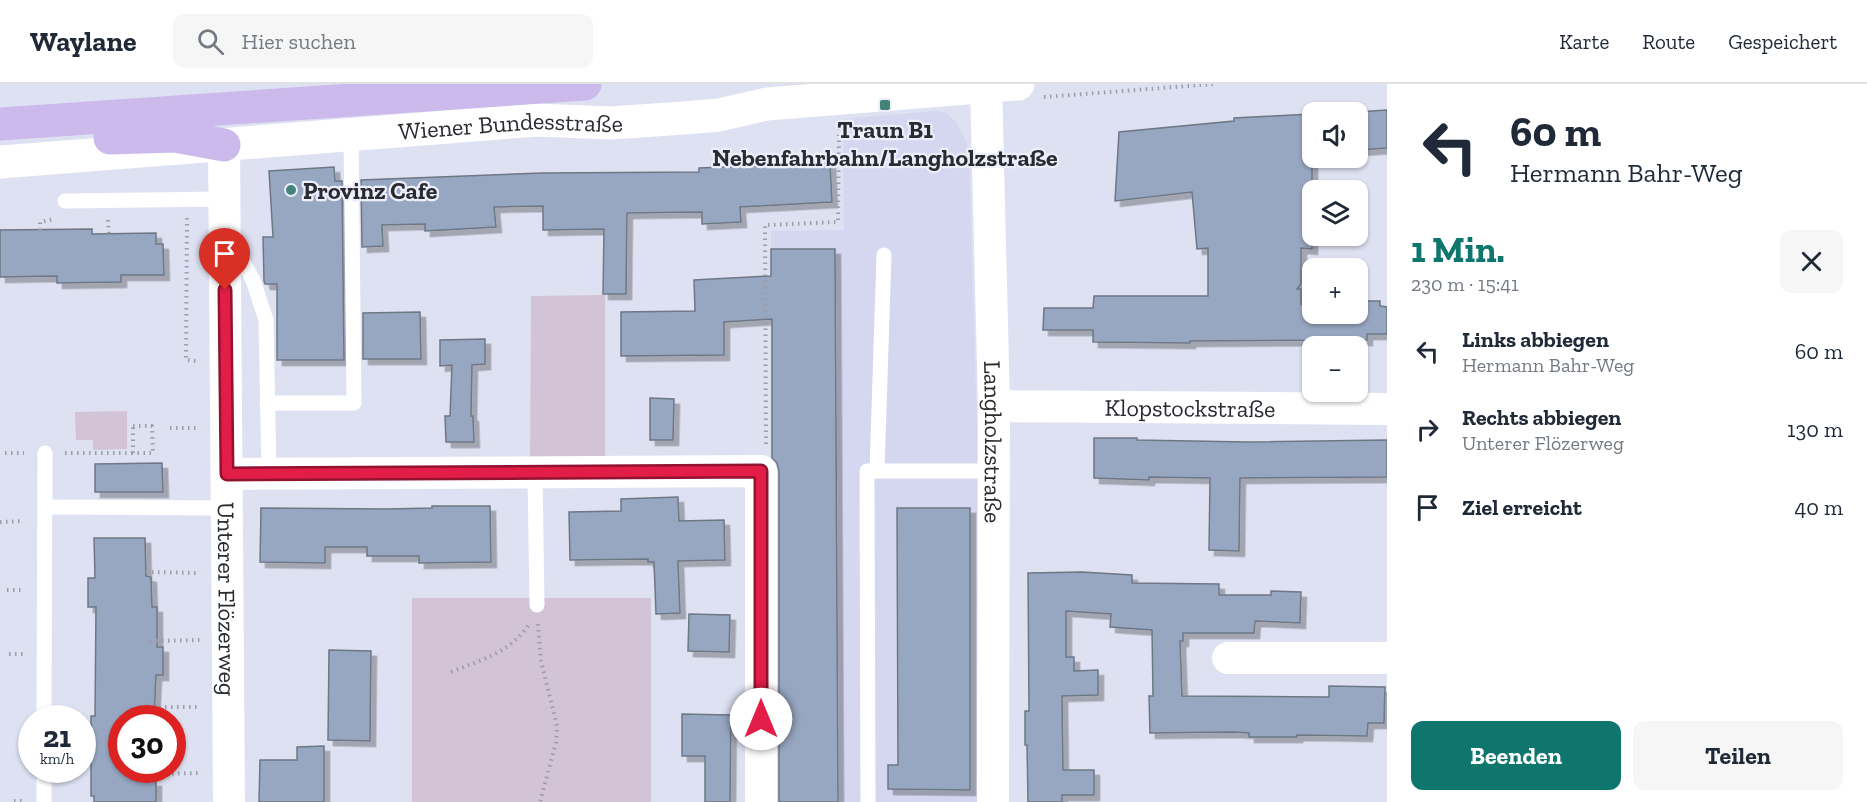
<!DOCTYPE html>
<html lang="de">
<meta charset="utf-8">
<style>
:root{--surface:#fff;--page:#f6f6f7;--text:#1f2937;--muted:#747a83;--line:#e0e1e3;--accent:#0f766e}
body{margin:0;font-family:"Zilla Slab",serif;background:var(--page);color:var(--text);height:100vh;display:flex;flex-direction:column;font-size:22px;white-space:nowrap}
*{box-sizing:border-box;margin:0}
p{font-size:20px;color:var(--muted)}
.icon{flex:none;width:33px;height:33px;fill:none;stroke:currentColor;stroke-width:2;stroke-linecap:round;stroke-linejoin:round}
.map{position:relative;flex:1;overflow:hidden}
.side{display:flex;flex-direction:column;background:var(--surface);width:480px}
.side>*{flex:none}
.top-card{background:#fff;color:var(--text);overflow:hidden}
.controls{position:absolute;left:1302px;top:18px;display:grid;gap:12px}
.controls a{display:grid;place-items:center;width:66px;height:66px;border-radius:12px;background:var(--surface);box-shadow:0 2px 4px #0004;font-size:30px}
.speed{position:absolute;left:18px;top:621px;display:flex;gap:12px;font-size:30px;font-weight:700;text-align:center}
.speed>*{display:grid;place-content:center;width:78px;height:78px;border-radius:50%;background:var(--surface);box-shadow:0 2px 4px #0004;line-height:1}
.speed small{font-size:15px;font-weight:400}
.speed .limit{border:9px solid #d22;background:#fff;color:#111}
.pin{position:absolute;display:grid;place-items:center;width:51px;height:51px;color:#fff;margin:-62px -26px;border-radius:50% 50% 50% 0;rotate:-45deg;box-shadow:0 0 6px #0007}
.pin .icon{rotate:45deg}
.me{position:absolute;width:66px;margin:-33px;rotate:0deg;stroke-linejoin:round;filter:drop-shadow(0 0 4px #0008)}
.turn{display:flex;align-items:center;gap:21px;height:126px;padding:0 24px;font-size:27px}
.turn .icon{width:78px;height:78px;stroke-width:2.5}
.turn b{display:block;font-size:42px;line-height:51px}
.round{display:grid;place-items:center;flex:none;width:63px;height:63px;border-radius:12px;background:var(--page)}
.summary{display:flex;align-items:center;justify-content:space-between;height:102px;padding:0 24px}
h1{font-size:36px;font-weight:800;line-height:45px;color:var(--accent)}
.button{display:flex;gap:12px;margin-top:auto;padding:12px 24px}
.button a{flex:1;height:69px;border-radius:12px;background:var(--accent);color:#fff;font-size:24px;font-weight:800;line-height:69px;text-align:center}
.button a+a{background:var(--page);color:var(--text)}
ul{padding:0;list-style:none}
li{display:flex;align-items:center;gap:18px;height:78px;padding:0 24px}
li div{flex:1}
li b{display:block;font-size:22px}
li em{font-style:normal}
header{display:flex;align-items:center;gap:36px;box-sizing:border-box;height:84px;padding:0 30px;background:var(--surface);border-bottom:2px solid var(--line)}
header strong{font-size:28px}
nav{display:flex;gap:33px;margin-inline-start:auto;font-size:21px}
.search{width:420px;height:54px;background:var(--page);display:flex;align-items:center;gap:15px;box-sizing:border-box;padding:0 21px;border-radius:12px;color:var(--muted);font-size:22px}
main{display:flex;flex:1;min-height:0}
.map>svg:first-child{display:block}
.built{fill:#d4d7ef}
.green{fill:#d2c3d6}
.building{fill:#97a7c1;stroke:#6e7785;stroke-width:1.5;filter:url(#shadow)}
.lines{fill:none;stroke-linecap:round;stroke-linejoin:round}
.path{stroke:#9b9daa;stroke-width:4;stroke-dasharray:1.5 4.5;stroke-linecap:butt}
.service{stroke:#fff;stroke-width:15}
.minor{stroke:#fff;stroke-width:32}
.tertiary{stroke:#fff;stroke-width:33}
.primary{stroke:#cbbaeb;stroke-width:33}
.route-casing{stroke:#92132f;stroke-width:15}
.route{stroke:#e11d48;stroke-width:10}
.poi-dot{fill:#428578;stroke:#eceefc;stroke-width:2}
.labels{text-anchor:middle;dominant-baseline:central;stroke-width:4.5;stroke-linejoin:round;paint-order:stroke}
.street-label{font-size:24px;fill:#2a2b31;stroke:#eceefc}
.poi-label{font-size:24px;font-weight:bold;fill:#2a2b31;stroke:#eceefc}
</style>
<header>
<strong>Waylane</strong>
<div class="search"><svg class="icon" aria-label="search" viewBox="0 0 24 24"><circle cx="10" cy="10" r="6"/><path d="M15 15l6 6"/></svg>Hier suchen</div>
<nav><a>Karte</a><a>Route</a><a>Gespeichert</a></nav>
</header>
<main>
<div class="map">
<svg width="1387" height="718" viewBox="0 0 1387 718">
<defs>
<filter id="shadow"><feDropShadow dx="5.5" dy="5.5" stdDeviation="0" flood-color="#0004"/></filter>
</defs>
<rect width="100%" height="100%" fill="#dee1f2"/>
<path class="built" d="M936,27L946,29L955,37L964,52L969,66L977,346V718H772L771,147L844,146L843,35Z"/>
<g class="green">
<path d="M605,211V375H530L531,212Z"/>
<path d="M127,327V365L93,366V356H76L75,328Z"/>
<rect x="412" y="514" width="239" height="204"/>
</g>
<g class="building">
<path d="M1387,26V64L1358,66V28Z"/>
<path d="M1312,30V165L1301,164V200L1297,205H1301V220H1312V230H1358V217H1380V222L1387,223V250H1367V256L1190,257V259H1186L1093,258V246H1043L1044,224H1093L1094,212H1208V164L1197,165L1192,108L1115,117L1119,48L1234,37V34Z"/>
<path d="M830,79L832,118L740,123L741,138L702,140V128L627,129L626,210H603L604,145L543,146V122L494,123L496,143L425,147V140L382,141L383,162L362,163L361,96L542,89L699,88V84Z"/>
<path d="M334,83L335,97H342L344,276H277V200H265L264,197L263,153H273L269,87Z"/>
<path d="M92,145V150L156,149V160H163L164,191H121V198L57,199V192L0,193V146Z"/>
<path d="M771,165H835L838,718H779V387L777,379L772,374V235L724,238V271L621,272V228L695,227L694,196L771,192Z"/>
<path d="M420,228L421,275H363V229Z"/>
<path d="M485,255V280L472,281L471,332H473L474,358H446L445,332H450L452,281L440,282V256Z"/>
<path d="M650,314L674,315L673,356H650Z"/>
<path d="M1094,354H1137V356L1247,358L1387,356V393L1240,394L1239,467L1209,466L1210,394L1149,393V396L1094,394Z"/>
<path d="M162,379L163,408H95V380Z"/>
<path d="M678,413L679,437L724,436L725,476L678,477L680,529L656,530L654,478H648V475L570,476L569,428L621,427V415Z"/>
<path d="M432,422H490L491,478L419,479V472H367V463H325V479L260,478L261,424L386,425L432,424Z"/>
<path d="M897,424H970V706L888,705V681H898Z"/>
<path d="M94,454H145L146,492L151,493L152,523H157V563H163V591H156L154,634H122V686H148V697H156V718H94V712H91V632H95L96,523H88V494H95Z"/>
<path d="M1082,488L1132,491V499L1219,500V511H1271V507L1301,508L1300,539L1255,537L1254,549H1183V557H1180L1182,612L1329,613V602L1385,603L1384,639H1368L1367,652L1297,651V653H1249V649L1234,648L1150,649L1149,612H1153L1152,546L1110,543L1111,530L1066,527V573H1074V587L1098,586V611L1062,612L1063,686H1094V711H1062V718H1028L1027,661H1025V627H1029L1028,489Z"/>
<path d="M689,530L730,531L729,568L688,567Z"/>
<path d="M329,566L371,567L370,657L328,656Z"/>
<path d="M682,630L731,631L730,718H705V672H682Z"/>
<path d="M324,662V718H259L260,676H297V663Z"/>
</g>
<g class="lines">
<g class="path">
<path d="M1044,13L1214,0"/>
<path d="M187,134L186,276L196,277"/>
<path d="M108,136L109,153"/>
<path d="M40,146V138L55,135"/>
<path d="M133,342H152L153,369H133Z"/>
<path d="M170,344H198"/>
<path d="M766,360L765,141L838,138L839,43"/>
<path d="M5,369H24"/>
<path d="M65,369H133"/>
<path d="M0,438L23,437"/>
<path d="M146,488L199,489"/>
<path d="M7,506H24"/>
<path d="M538,540L541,577L557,642L556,658L540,718"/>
<path d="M150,557L200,556"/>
<path d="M9,570H23"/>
<path d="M451,588C483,575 510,569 530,539"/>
<path d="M147,623H200"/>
<path d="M148,690L201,689"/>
<path d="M14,717H25"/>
</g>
<g class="service">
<path d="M65,117L224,115"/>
<path d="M225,182H245L253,196L266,236L269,390"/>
<path d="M267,319H354L351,51"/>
<path d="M877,387L884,171"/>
<path d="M535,389L537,521"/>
<path d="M45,423L227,424"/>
<path d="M44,634L45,369"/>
<path d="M44,718V686"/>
<path d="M868,718L867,387H994"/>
</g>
<g class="minor">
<path id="s1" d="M986,0L994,322L993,718"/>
<path id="s2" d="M224,61L229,718"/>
<path id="s3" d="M994,322L1387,325"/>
<path d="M227,390L761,387V718"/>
<path d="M1228,574H1387"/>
</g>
<path class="tertiary" id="s4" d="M0,78L537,36L610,39L684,34L719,31L767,20L1018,0"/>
<g class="primary">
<path d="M0,40L585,0"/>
<path d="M110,54L175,52L224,61"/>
</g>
</g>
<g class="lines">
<g class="route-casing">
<path id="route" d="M225,206L227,390L761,387V635"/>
</g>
<use href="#route" class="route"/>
</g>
<g class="poi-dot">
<rect x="879" y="15" width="12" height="12" rx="3"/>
<circle cx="291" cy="106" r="6"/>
</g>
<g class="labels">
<g class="street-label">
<text stroke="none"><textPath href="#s4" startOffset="512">Wiener Bundesstraße</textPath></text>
<text stroke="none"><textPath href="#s3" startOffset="196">Klopstockstraße</textPath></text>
<text stroke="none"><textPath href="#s1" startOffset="358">Langholzstraße</textPath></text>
<text stroke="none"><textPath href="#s2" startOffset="454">Unterer Flözerweg</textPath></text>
</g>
<g class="poi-label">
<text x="885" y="45">Traun B1<tspan x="885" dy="28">Nebenfahrbahn/Langholzstraße</tspan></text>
<text x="303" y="106" text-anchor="start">Provinz Cafe</text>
</g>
</g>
</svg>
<div class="controls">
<a><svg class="icon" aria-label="sound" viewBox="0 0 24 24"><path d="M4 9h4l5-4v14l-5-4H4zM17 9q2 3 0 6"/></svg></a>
<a><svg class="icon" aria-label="layers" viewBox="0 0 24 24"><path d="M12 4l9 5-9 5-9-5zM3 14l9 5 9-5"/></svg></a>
<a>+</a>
<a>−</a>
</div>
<div class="speed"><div>21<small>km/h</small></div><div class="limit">30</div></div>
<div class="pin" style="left:225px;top:206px;background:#d93025"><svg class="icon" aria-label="arrive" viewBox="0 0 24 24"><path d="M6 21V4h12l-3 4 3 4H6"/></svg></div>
<svg class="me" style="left:761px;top:635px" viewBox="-20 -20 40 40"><circle r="19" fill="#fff"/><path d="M0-13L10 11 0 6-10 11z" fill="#e11d48"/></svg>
</div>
<section class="side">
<div class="top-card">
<div class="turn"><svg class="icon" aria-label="left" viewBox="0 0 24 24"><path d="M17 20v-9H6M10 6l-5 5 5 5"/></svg><div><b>60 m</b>Hermann Bahr-Weg</div></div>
</div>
<div class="summary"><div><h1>1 Min.</h1><p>230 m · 15:41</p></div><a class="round"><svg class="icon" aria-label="close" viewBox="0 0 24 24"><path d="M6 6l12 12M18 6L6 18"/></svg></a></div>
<ul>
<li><svg class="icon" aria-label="left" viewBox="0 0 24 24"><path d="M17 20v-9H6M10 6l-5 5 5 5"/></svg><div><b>Links abbiegen</b><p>Hermann Bahr-Weg</p></div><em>60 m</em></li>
<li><svg class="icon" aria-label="right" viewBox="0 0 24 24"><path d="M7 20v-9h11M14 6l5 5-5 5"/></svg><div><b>Rechts abbiegen</b><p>Unterer Flözerweg</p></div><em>130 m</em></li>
<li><svg class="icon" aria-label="arrive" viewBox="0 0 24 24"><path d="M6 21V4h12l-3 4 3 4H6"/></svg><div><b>Ziel erreicht</b></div><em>40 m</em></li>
</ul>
<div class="button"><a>Beenden</a><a>Teilen</a></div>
</section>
</main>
